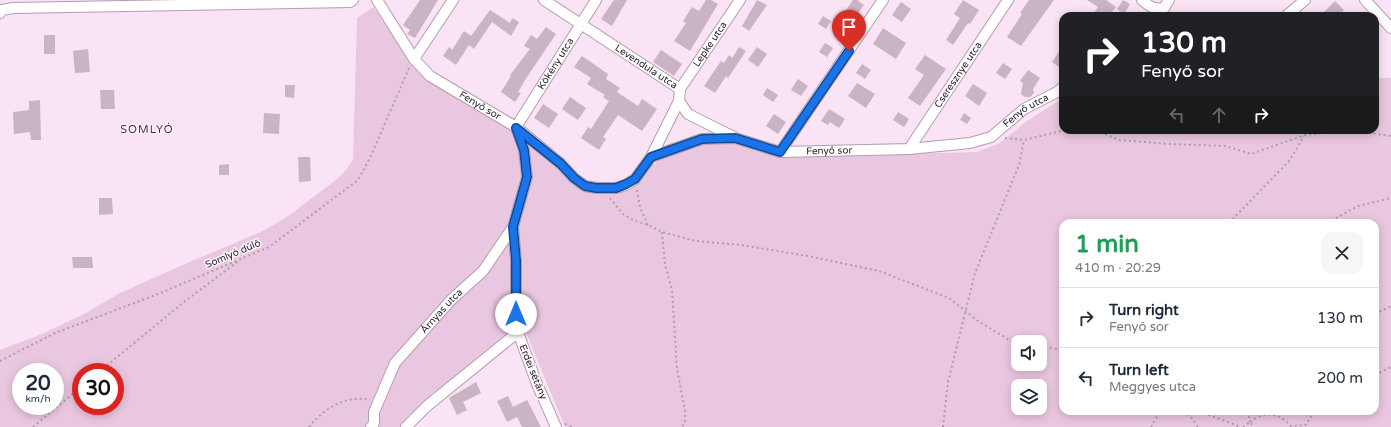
<!DOCTYPE html>
<meta charset="utf-8">
<style>
:root{--surface:#fff;--page:#f6f6f7;--text:#1f2937;--muted:#747a83;--line:#e0e1e3}
body{margin:0;font-family:"Varela Round",sans-serif;background:var(--page);color:var(--text);height:100vh;display:flex;flex-direction:column;font-size:15px;white-space:nowrap}
*{box-sizing:border-box;margin:0}
p{font-size:13px;color:var(--muted)}
.icon{flex:none;width:22px;height:22px;fill:none;stroke:currentColor;stroke-width:2;stroke-linecap:round;stroke-linejoin:round}
.map{position:relative;flex:1;overflow:hidden}
.drawer{position:absolute;left:1059px;top:219px;width:320px;height:196px;display:flex;flex-direction:column;background:var(--surface);border-radius:12px;box-shadow:0 2px 10px #0003}
.drawer>*{flex:none}
.banner{position:absolute;left:1059px;top:12px;width:320px;height:122px;border-radius:12px;box-shadow:0 2px 10px #0003;background:#202124;color:#fff;overflow:hidden}
.controls{position:absolute;left:1011px;top:335px;display:grid;gap:8px}
.controls a{display:grid;place-items:center;width:36px;height:36px;border-radius:8px;background:var(--surface);box-shadow:0 2px 10px #0003;font-size:20px}
.speed{position:absolute;left:12px;top:363px;display:flex;gap:8px;font-size:20px;font-weight:700;text-align:center}
.speed>*{display:grid;place-content:center;width:52px;height:52px;border-radius:50%;background:var(--surface);box-shadow:0 2px 10px #0003;line-height:1}
.speed small{font-size:10px;font-weight:400}
.speed .limit{border:6px solid #d22;background:#fff;color:#111}
.pin{position:absolute;display:grid;place-items:center;width:34px;height:34px;color:#fff;margin:-41px -17px;border-radius:50% 50% 50% 0;rotate:-45deg;box-shadow:0 0 4px #0007}
.pin .icon{rotate:45deg}
.me{position:absolute;width:44px;margin:-22px;rotate:0deg;stroke-linejoin:round;filter:drop-shadow(0 0 3px #0008)}
.turn{display:flex;align-items:center;gap:14px;height:84px;padding:0 16px;font-size:18px}
.turn .icon{width:52px;height:52px;stroke-width:2.5}
.turn b{display:block;font-size:28px;line-height:34px}
.lanes{display:flex;align-items:center;height:38px;padding:0 16px;background:#0003;justify-content:center;gap:20px;direction:ltr}
.lanes .off{opacity:.35}
.round{display:grid;place-items:center;flex:none;width:42px;height:42px;border-radius:12px;background:var(--page)}
.summary{display:flex;align-items:center;justify-content:space-between;height:68px;padding:0 16px}
h1{font-size:24px;font-weight:800;line-height:30px;color:#1e9e55}
ul{padding:0;list-style:none}
li{display:flex;align-items:center;gap:12px;height:60px;padding:0 16px;border-top:1px solid var(--line)}
li div{flex:1}
li b{display:block;font-size:15px}
li em{font-style:normal}
.map>svg:first-child{display:block}
.green{fill:#eac7e0;fill-rule:evenodd}
.building{fill:#cab4c4}
.lines{fill:none;stroke-linecap:round;stroke-linejoin:round}
.minor-casing{stroke:#b39ead;stroke-width:12}
.path{stroke:#af9daa;stroke-width:2;stroke-dasharray:2 3;stroke-linecap:butt}
.minor{stroke:#fff;stroke-width:10}
.route-casing{stroke:#114b97;stroke-width:10}
.route{stroke:#1a73e8;stroke-width:7}
.labels{text-anchor:middle;dominant-baseline:central;stroke-width:3;stroke-linejoin:round;paint-order:stroke}
.street-label{font-size:10px;fill:#2f272d;stroke:#fef5fc}
.neighbourhood-label{font-size:11px;letter-spacing:1px;fill:#521c48;stroke:#fef5fc}
</style>
<div class="map">
<svg width="1391" height="427" viewBox="0 0 1391 427">
<rect width="100%" height="100%" fill="#fae3f4"/>
<path class="green" d="M373,7L428,80L461,101L530,138L586,184L613,188L635,179L672,150L698,145L731,142L777,156L792,157L977,152L1000,143L1024,123L1063,98V130H1375V78H1391V427H565L522,323L408,416L400,427H0V350L42,334L86,313L118,294L187,263L261,232L287,217L341,176L353,160L357,18ZM1063,223H1375V411H1063ZM1018,342H1040V364H1018ZM21,372H55V406H21ZM81,372H115V406H81ZM1018,386H1040V408H1018Z"/>
<g class="building">
<path d="M420,0H438L415,38L407,34L410,30L403,25Z"/>
<path d="M614,0H627L612,26L601,19Z"/>
<path d="M706,0H711L718,4L690,51L674,41L686,23L683,21L692,7L699,11Z"/>
<path d="M757,0L767,5L749,31L742,26Z"/>
<path d="M853,0H857L864,5L854,19L845,12Z"/>
<path d="M963,0L979,10L970,24L968,23L953,45L946,40L960,18L954,14Z"/>
<path d="M1029,0H1054L1021,46L1007,37L1022,14L1020,13Z"/>
<path d="M1087,0H1106L1116,7L1109,16H1092L1098,7Z"/>
<path d="M1123,0L1130,4L1124,14L1117,9Z"/>
<path d="M1335,1L1344,10L1338,16H1320Z"/>
<path d="M901,2L911,9L902,22L892,15Z"/>
<path d="M490,10L510,23L512,18L519,22L511,36L492,22L474,49L469,45L456,65L443,56L449,47L452,50L464,31L471,36Z"/>
<path d="M823,16L831,21L826,29L818,24Z"/>
<path d="M546,27L556,34L527,77L518,92L521,93L515,102L501,92L511,76L510,75L530,49L524,46L531,35L537,39Z"/>
<path d="M883,28L906,43L896,59L873,44Z"/>
<rect x="44" y="35" width="11" height="19"/>
<path d="M825,43L833,48L827,57L819,52Z"/>
<path d="M1063,46V70L1052,62Z"/>
<path d="M739,47L746,51L728,78L726,76L715,93L704,86L721,61L724,63L729,55L732,58Z"/>
<path d="M757,47L767,54L758,67L748,60Z"/>
<path d="M88,49L90,72L75,73L73,51Z"/>
<path d="M661,50L682,64L674,76L653,62Z"/>
<path d="M925,55L946,69L920,106L908,98L924,75L915,69Z"/>
<path d="M582,56L608,74L606,79L620,88L617,92L638,106L642,99L657,109L642,131L618,115L603,137L606,139L599,150L581,138L588,127L591,129L609,101L603,97L605,95L587,84L591,78L574,67Z"/>
<path d="M1003,63L1012,69L1005,79L996,73Z"/>
<path d="M862,64L871,70L865,79L856,73Z"/>
<path d="M1028,70L1040,78L1033,89L1034,93L1030,97H1025L1021,94L1023,83L1020,81Z"/>
<path d="M798,79L808,86L801,96L791,90Z"/>
<path d="M857,83L875,94L866,108L848,96Z"/>
<path d="M973,84L987,93L979,106L965,96Z"/>
<path d="M285,85H295L294,98L285,97Z"/>
<path d="M767,88L778,95L773,102L763,95Z"/>
<path d="M100,90H114L115,109H101Z"/>
<path d="M570,97L586,108L578,120L562,109Z"/>
<path d="M40,100L41,140H31L30,132L14,134L13,112L29,110V101Z"/>
<path d="M543,104L558,114L549,128L534,118Z"/>
<path d="M829,109L845,119L839,128L830,122L828,125L821,121Z"/>
<path d="M898,112L909,119L904,127L893,120Z"/>
<path d="M264,113L280,114L279,134L263,133Z"/>
<path d="M964,113L971,118L967,124L960,120Z"/>
<path d="M774,114L786,122L778,134L766,126Z"/>
<path d="M298,157H310L311,181L299,182Z"/>
<path d="M229,164V175H219V165Z"/>
<path d="M99,198H112L113,214L99,215Z"/>
<path d="M72,257H92L93,268H73Z"/>
<path d="M476,382L481,393L463,402L467,410L457,415L449,398Z"/>
<path d="M508,396L513,407L527,400L541,427H522L517,417L507,422L497,401Z"/>
</g>
<g class="lines">
<g class="minor-casing">
<g id="minor">
<path id="s1" d="M377,0L414,59L430,76L516,127L561,164L574,178L585,186L597,188H616L626,185L635,179L651,157L702,139L735,138L780,152L909,149L970,143L991,137L1024,109L1057,92L1063,87"/>
<path id="s2" d="M544,0L680,89L679,101L688,114L734,137"/>
<path d="M1142,0C1149,6 1154,10 1164,8L1169,0"/>
<path d="M1365,0L1391,28"/>
<path d="M0,13L2,10L13,8L350,2L353,0"/>
<path d="M1286,16L1305,0"/>
<path d="M414,59L453,0"/>
<path id="s3" d="M680,89L740,0"/>
<path id="s4" d="M909,149L1008,0"/>
<path d="M780,152L883,0"/>
<path d="M651,157L679,101"/>
<path id="s5" d="M371,427L374,423V412L395,363L451,300L483,271L513,227"/>
<path d="M406,427L427,406L517,333"/>
<path id="s6" d="M556,427L537,384L516,327V260L513,227L527,177L524,150L516,127L596,0"/>
</g>
</g>
<g class="path">
<path d="M1096,130L1119,140L1170,144L1226,146L1251,154L1305,135L1351,130L1391,136"/>
<path d="M1005,138L1024,140L1065,130"/>
<path d="M637,190L640,207L648,225"/>
<path d="M610,198L623,214L633,220L648,225L662,232L696,241L741,245L808,256L879,271L949,298L978,321L1011,341L1018,343"/>
<path d="M1229,223L1290,160L1304,136"/>
<path d="M1327,223L1358,206L1391,198"/>
<path d="M662,232L665,265L672,290L677,369L685,411V422L682,427"/>
<path d="M1375,314L1391,306"/>
<path d="M1040,346L1063,350"/>
<path d="M0,361L55,333L158,294L269,247L358,180L370,158L409,68"/>
<path d="M99,372L184,302L240,260"/>
<path d="M1375,375L1391,367"/>
<path d="M1183,411L1191,417L1198,427"/>
<path d="M1205,411L1209,415L1241,427"/>
<path d="M1248,411L1250,422"/>
<path d="M1250,422C1265,411 1278,412 1291,426L1306,425L1314,411"/>
<path d="M565,424L574,427"/>
<path d="M33,427L81,387"/>
<path d="M309,427C323,409 347,394 370,400"/>
<path d="M943,427L948,382L975,273L1019,165L1024,140"/>
<path d="M1151,427L1160,411"/>
<path d="M1243,427L1250,422L1254,427"/>
</g>
<use href="#minor" class="minor"/>
</g>
<g class="lines">
<g class="route-casing">
<path id="route" d="M516,314V260L513,227L527,177L524,150L516,128L561,164L574,178L585,186L596,188H616L626,184L635,179L651,157L702,139L735,138L780,152L849,51"/>
</g>
<use href="#route" class="route"/>
</g>
<g class="labels">
<g class="street-label">
<text stroke="none"><textPath href="#s3" startOffset="54">Lepke utca</textPath></text>
<text stroke="none"><textPath href="#s6" startOffset="386">Kökény utca</textPath></text>
<text stroke="none"><textPath href="#s2" startOffset="122">Levendula utca</textPath></text>
<text stroke="none"><textPath href="#s4" startOffset="89">Cseresznye utca</textPath></text>
<text stroke="none"><textPath href="#s1" startOffset="151">Fenyő sor</textPath></text>
<text stroke="none"><textPath href="#s1" startOffset="754">Fenyő utca</textPath></text>
<text stroke="none"><textPath href="#s1" startOffset="547">Fenyő sor</textPath></text>
<text transform="translate(233 254) rotate(-23)">Somlyó dűlő</text>
<text stroke="none"><textPath href="#s5" startOffset="139">Árnyas utca</textPath></text>
<text transform="translate(533 372) rotate(68)">Erdei sétány</text>
</g>
<g class="neighbourhood-label">
<text x="147" y="129">SOMLYÓ</text>
</g>
</g>
</svg>
<div class="controls">
<a><svg class="icon" aria-label="sound" viewBox="0 0 24 24"><path d="M4 9h4l5-4v14l-5-4H4zM17 9q2 3 0 6"/></svg></a>
<a><svg class="icon" aria-label="layers" viewBox="0 0 24 24"><path d="M12 4l9 5-9 5-9-5zM3 14l9 5 9-5"/></svg></a>
</div>
<div class="speed"><div>20<small>km/h</small></div><div class="limit">30</div></div>
<div class="pin" style="left:849px;top:51px;background:#d93025"><svg class="icon" aria-label="arrive" viewBox="0 0 24 24"><path d="M6 21V4h12l-3 4 3 4H6"/></svg></div>
<svg class="me" style="left:516px;top:314px" viewBox="-20 -20 40 40"><circle r="19" fill="#fff"/><path d="M0-13L10 11 0 6-10 11z" fill="#1a73e8"/></svg>
<div class="banner">
<div class="turn"><svg class="icon" aria-label="right" viewBox="0 0 24 24"><path d="M7 20v-9h11M14 6l5 5-5 5"/></svg><div><b>130 m</b>Fenyő sor</div></div>
<div class="lanes"><svg class="icon off" aria-label="left" viewBox="0 0 24 24"><path d="M17 20v-9H6M10 6l-5 5 5 5"/></svg><svg class="icon off" aria-label="ahead" viewBox="0 0 24 24"><path d="M12 20V5M6 11l6-6 6 6"/></svg><svg class="icon" aria-label="right" viewBox="0 0 24 24"><path d="M7 20v-9h11M14 6l5 5-5 5"/></svg></div>
</div>
<section class="drawer">
<div class="summary"><div><h1>1 min</h1><p>410 m · 20:29</p></div><a class="round"><svg class="icon" aria-label="close" viewBox="0 0 24 24"><path d="M6 6l12 12M18 6L6 18"/></svg></a></div>
<ul>
<li><svg class="icon" aria-label="right" viewBox="0 0 24 24"><path d="M7 20v-9h11M14 6l5 5-5 5"/></svg><div><b>Turn right</b><p>Fenyő sor</p></div><em>130 m</em></li>
<li><svg class="icon" aria-label="left" viewBox="0 0 24 24"><path d="M17 20v-9H6M10 6l-5 5 5 5"/></svg><div><b>Turn left</b><p>Meggyes utca</p></div><em>200 m</em></li>
</ul>
</section>
</div>
